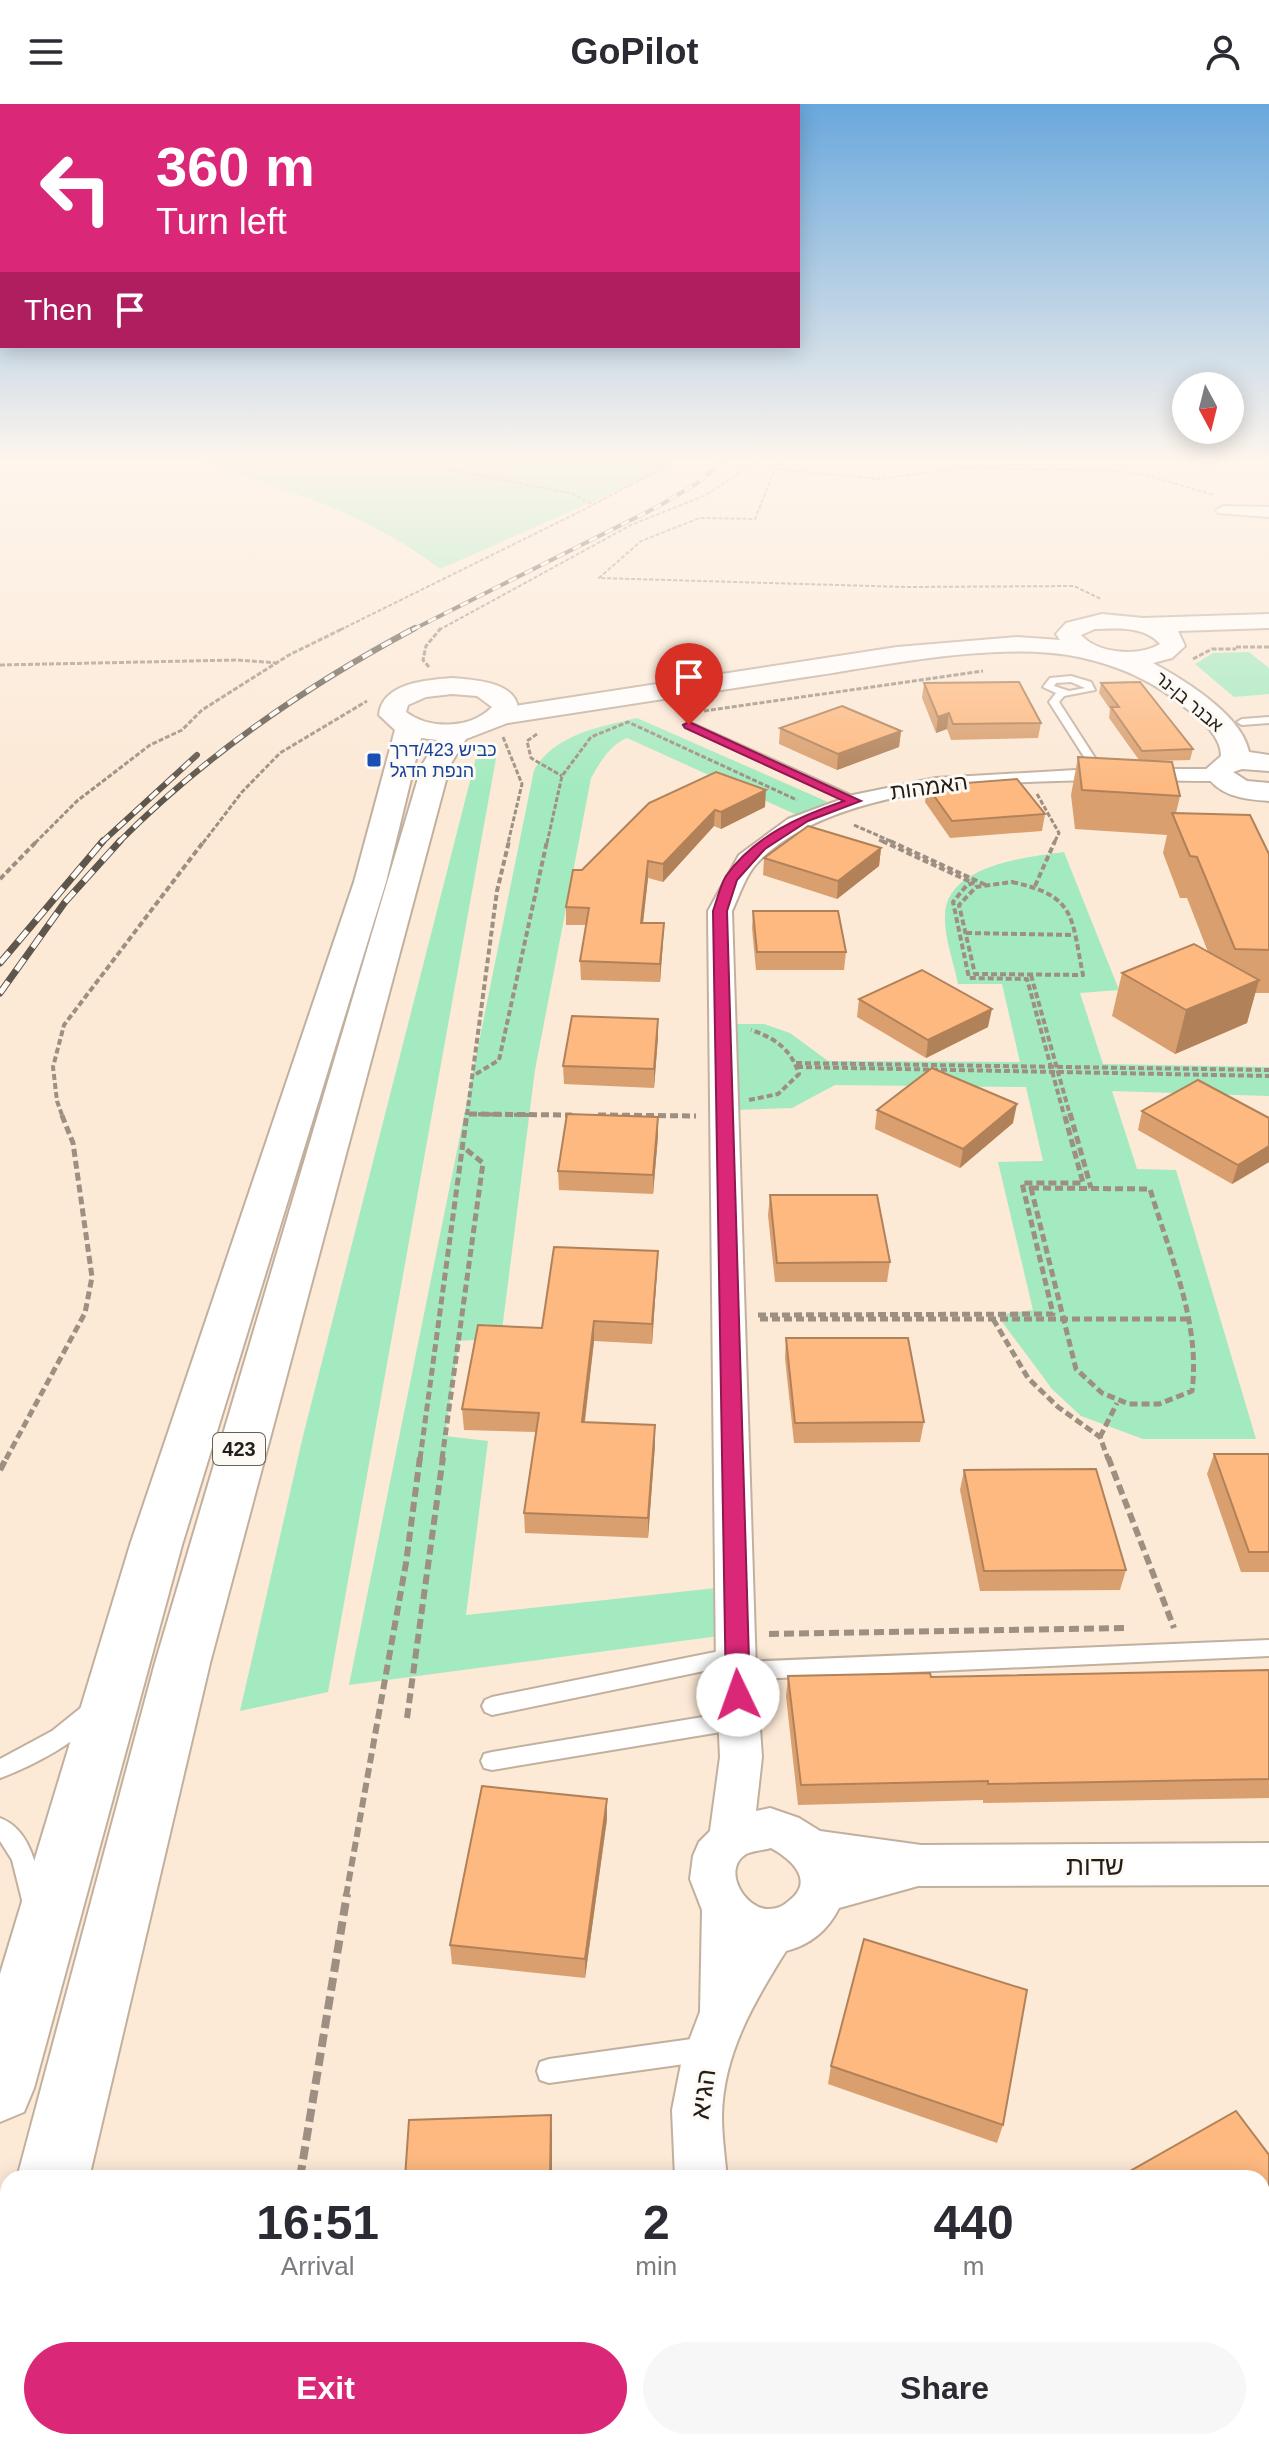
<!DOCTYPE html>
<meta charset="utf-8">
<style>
:root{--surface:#fff;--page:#f7f7f7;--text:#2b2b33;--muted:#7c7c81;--accent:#db2777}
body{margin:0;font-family:Arial,"Noto Sans Hebrew",sans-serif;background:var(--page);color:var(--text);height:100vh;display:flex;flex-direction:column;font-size:30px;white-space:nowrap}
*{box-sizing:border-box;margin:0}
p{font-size:26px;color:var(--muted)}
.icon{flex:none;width:44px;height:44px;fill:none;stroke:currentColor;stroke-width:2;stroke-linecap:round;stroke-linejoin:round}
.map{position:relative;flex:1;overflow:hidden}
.drawer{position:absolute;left:0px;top:2066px;width:1270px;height:280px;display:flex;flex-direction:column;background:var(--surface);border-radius:24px 24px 0 0;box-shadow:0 4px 20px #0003}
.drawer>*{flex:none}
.guide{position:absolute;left:0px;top:0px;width:800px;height:244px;box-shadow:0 4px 20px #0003;background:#db2777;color:#fff;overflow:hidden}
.needle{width:52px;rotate:173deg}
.fabs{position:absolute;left:1172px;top:268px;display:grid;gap:16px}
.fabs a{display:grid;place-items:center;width:72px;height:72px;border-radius:50%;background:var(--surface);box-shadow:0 4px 20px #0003;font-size:40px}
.pin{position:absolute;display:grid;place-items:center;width:68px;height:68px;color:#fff;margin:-82px -34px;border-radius:50% 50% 50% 0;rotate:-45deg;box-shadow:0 0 8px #0007}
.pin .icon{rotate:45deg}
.me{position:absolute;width:88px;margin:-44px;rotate:357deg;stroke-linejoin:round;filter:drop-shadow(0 0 6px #0008)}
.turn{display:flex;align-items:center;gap:28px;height:168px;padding:0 24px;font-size:36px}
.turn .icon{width:104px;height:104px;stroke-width:2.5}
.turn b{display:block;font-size:56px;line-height:68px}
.then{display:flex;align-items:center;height:76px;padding:0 24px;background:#0003;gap:16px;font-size:30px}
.eta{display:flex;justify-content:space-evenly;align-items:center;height:136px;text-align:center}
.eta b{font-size:48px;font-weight:700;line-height:56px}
.action{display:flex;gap:16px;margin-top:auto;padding:16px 24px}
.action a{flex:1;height:92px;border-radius:48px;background:var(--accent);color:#fff;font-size:32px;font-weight:700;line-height:92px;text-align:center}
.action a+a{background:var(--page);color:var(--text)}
header{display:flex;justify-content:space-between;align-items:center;height:104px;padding:0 24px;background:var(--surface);font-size:36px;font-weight:700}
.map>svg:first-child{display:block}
.green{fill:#a3eac0}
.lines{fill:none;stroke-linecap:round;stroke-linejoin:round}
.lane-casing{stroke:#c2b09f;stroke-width:4}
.street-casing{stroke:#c2b09f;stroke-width:4}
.secondary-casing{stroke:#c2b09f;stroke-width:4}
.primary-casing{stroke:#c2b09f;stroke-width:4}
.path-far5{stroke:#9d9082;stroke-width:2;stroke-dasharray:4 2;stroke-linecap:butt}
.path-far4{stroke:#9d9082;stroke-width:3;stroke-dasharray:5 2;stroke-linecap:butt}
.path-far3{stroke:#9d9082;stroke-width:4;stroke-dasharray:6 3;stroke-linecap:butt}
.path-far2{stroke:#9d9082;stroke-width:5;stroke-dasharray:8 4;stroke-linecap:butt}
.path-far1{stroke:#9d9082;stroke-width:6;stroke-dasharray:10 5;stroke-linecap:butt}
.path{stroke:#9d9082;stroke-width:8;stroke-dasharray:13 6;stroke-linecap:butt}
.lane{fill:#fff;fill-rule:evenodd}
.street{fill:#fff;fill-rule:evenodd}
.secondary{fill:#fff;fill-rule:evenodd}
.primary{fill:#fff;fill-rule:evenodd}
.rail-far2-casing{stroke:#5f564b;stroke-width:4}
.rail-far1-casing{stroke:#5f564b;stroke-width:6}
.rail-casing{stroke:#5f564b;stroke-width:7}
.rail-far2{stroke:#fdf9f5;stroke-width:3;stroke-dasharray:9;stroke-linecap:butt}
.rail-far1{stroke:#fdf9f5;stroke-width:4;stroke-dasharray:11;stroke-linecap:butt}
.rail{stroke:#fdf9f5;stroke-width:5;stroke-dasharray:14;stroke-linecap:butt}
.wall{fill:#da9f6e}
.shaded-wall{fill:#b1825a}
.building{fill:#fdb980;stroke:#b1825a;stroke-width:2}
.route{fill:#db2777;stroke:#8e194d;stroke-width:2}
.transit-dot{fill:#1a4fb4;stroke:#fdf9f5;stroke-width:3}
.labels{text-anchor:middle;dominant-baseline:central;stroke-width:6;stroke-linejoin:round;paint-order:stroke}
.far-street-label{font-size:18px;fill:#231d16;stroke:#fdf9f5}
.far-transit-label{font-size:18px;fill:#164399;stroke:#fdf9f5;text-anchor:start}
.shield{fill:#fdf9f5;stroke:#645f59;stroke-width:2}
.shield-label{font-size:20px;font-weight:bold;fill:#231d16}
.street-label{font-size:22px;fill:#231d16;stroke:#fdf9f5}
.near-street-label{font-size:26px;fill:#231d16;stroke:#fdf9f5}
</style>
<header><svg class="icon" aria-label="menu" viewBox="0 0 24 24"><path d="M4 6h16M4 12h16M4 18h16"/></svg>GoPilot<svg class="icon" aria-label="person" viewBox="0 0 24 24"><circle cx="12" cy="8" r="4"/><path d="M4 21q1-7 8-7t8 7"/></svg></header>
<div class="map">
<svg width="1269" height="2346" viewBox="0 0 1269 2346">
<rect width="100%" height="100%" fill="#fce9d6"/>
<g class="green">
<path d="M200,357H673L669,364L440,465C367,409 286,386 200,357Z"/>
<path d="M1249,548L1269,564V590L1234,593L1195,560L1213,549Z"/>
<path d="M637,614L828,698L797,711L627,634C610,641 600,658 591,674L535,966L501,1234L459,1237L445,1332L488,1337L466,1511L716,1484L719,1532L349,1581L534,666C555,630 599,623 637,614Z"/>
<path d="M480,638L498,643L328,1588L240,1607L303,1332Z"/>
<path d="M1064,748L1119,886L1080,889L1103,960L1269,963V992L1112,987L1137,1065L1176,1066L1256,1335H1143L1081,1312L1052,1285L997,1211L1033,1206L998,1058L1043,1057L1026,983L835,981L792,1004L737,1006L735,920H764L790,929L828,957L1020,958L1002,880H958C954,859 944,833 945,812C945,761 1028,753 1064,748Z"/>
<path d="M783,2338H1209L1212,2346H784Z"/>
</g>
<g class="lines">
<g class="lane-casing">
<g id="lane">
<path d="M1071,572L1091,578L1095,586L1064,592L1059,598L1106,671L1105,673H1097L1049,598L1056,589L1043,583L1050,574ZM1071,578L1085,584L1069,587L1054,582L1056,579Z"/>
<path d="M1269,613V619L1242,621L1237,618L1242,615Z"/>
<path d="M689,618L859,695L860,697L851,699L686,623L684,621Z"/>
<path d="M1269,1536V1552L736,1576L729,1573L726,1567L728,1562L492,1611L485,1608L482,1602L485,1596L492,1593L735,1544L742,1546L745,1552L741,1558Z"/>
<path d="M90,1599L97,1602L100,1608C87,1635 28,1664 0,1674V1655L52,1627L83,1602Z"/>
<path d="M739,1607L746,1610L749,1616L746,1622L739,1625L492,1666L484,1664L481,1657L484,1650L492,1648Z"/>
<path d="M0,1714C32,1726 37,1766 43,1796L40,1804L32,1807L24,1804L12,1756L0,1737Z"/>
<path d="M706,1933L715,1936L718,1945L715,1954L706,1957L549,1979L540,1976L537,1967L540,1958L549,1955Z"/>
</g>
</g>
<g class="street-casing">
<g id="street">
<path d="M1223,402L1269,403V413L1218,409L1216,406Z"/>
<path d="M1093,665H1219L1229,671L1219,677C1092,677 853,662 758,758C746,770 739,792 732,807L756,1567L762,1653L756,1707L770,1704L799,1714L820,1727L921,1741L1269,1739V1781L918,1782L839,1804C828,1826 810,1841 786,1847C754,1898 723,1950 722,2012C722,2033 725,2053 727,2074H675L672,2006L682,1955L700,1908L702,1806L690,1775L693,1752L699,1738L710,1727L720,1653L716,1567L708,807L739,751L788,715L853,691L936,674ZM771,1744C791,1755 815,1776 790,1796C783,1802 778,1805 768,1805C745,1805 721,1766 746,1750C753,1747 764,1746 771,1744Z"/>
<rect x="692" y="2338" width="58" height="8"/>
</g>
</g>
<g class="secondary-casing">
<path id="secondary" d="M1102,510L1143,514L1269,510V524L1178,527L1185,542L1172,554L1153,559C1184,576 1242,611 1249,648L1269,651V667L1242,665L1233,668L1247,677L1269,679V697C1242,695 1217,692 1204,667L1221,652C1221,632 1202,617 1187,605C1154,577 1120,562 1079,553C1005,537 894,559 819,571C713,587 607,604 501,620L492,618L488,612L492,606L501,604L897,543L1017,533L1060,536L1056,530L1066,519ZM1095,525C1116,524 1146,522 1160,540C1139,553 1098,550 1081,531Z"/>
</g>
<g class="primary-casing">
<g id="primary">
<path d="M452,574C473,576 516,577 518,605L505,620L466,635L450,661L210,1559L89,2074H17L155,1559L422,661L437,636L421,634L386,778L182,1441L34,1984L24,2008L0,2018V1870L130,1441L354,778L395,626L379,611C382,579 426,576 452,574ZM452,590L477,592L492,603C471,625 430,626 406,608L408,601L426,593Z"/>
<path d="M8,2231V2338H15L0,2344V2235Z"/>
</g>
</g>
<g class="path-far5">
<path d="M389,357L427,361L573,390L592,400"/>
<path d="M774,357L777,360L755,415L700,414L641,437L599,474L906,483L1074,482L1101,495"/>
<path d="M775,365L880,375L962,364L1118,367L1150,372L1213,391"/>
<path d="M340,526L581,407L655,368L666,357"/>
<path d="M439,526L631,421L706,391L757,357"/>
</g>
<g class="path-far4">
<path d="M1236,543H1269"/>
<path d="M1193,555L1212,545H1236"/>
<path d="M0,561L237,556L278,559"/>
<path d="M429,563L423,556L426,542L441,524"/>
<path d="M704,607L983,567"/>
<path d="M537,630L527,637L531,654L562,672"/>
<path d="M503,633L522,680L508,739"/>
<path d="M1037,690L1059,729L1054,739"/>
<path d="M854,721L895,739"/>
<path d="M879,736L887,739"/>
<path d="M35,739L77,697L150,641L182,626L202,606L289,551L344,524"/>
<path d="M203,739L242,688L280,649L367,597"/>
<path d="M547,739L562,672L591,633L628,618L797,696"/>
</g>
<g class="path-far3">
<path d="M882,737L973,779L967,781L953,798L969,874L1027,875L1064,1011"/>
<path d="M890,737L986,781"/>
<path d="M0,775L37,737"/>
<path d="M1012,778C1077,792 1071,813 1083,871L975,870L959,801L976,783Z"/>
<path d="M1035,782L1055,737"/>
<path d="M966,829L1074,831"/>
<path d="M1031,871L1070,1011"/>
<path d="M796,959L1269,966"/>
<path d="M797,963L1269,972"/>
<path d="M476,970L499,956L547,737"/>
<path d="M749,996L778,990L799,970C791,945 775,934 751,926"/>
<path d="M469,1010L532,1011"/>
<path d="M62,1011L57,997L53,963L64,921L204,737"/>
<path d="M467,1011L497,787L509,737"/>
</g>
<g class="path-far2">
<path d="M1070,1009L1091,1084"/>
<path d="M469,1010L572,1011"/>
<path d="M598,1011L696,1012"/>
<path d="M1031,1084L1150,1085C1169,1149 1201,1219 1192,1287L1159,1300H1129L1102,1289L1076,1265Z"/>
<path d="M758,1211L1053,1210L1022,1079H1083L1064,1009"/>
<path d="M760,1215H1187"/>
<path d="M993,1215L1028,1274L1058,1303L1100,1333L1108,1355"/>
<path d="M1100,1333L1117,1299"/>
<path d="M6,1355L85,1209L92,1173L73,1039L61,1009"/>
<path d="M420,1355L467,1009"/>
<path d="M442,1355L483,1059L463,1043"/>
</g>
<g class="path-far1">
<path d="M1108,1353L1174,1524"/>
<path d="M0,1366L7,1353"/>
<path d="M769,1530L1127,1524"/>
<path d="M407,1614L443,1353"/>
<path d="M346,1792L406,1459L420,1353"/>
</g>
<g class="path">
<path d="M300,2074L347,1790"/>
<path d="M989,2338L995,2346"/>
<path d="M1132,2338L1138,2346"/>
<path d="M265,2346L266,2338"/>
<path d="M886,2346L891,2338"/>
</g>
<use href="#lane" class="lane"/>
<use href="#street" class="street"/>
<use href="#secondary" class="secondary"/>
<use href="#primary" class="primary"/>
<g class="rail-far2-casing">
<path id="rail-far2" d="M412,526L657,403L696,380L724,357"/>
</g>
<g class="rail-far1-casing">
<g id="rail-far1">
<path d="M101,739L197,651"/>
<path d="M118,739C205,651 306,582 415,524"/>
</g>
</g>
<g class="rail-casing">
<g id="rail">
<path d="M0,859L103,737"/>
<path d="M0,889L65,798L120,737"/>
</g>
</g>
<use href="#rail-far2" class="rail-far2"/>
<use href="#rail-far1" class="rail-far1"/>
<use href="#rail" class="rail"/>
</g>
<g class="wall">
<path d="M924,579L1041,619L1038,634L951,636L947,625L936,629L922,594Z"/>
<path d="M1101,579L1193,645L1190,656L1153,657L1180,692L1176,709L1269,750V889H1255L1247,919L1175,950L1112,912L1122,869L1208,848L1187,794H1180L1163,749L1167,731L1075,725L1071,691L1078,653L1139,656L1109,614L1110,605L1099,589Z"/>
<path d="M780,624L901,627L899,643L837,666L779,640Z"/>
<path d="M927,682L1045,710L1042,727L950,734L925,698Z"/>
<path d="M649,699L765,703L721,725L714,722L663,778L648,774L643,819L663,837L660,878L581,876L580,857L586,821H566V803Z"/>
<path d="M881,744L879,762L837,795L763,771L764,754Z"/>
<path d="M753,807L846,848L844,866H756L752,824Z"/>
<path d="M859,895L988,923L926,954L857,913Z"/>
<path d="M658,915V933L654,984L564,980L563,962Z"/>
<path d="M877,1006L1013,1019L960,1064L875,1025Z"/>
<path d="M1142,1007L1269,1014V1058L1232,1080L1138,1026Z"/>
<path d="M658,1032L653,1090L559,1086L558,1067Z"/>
<path d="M770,1091L890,1158L887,1178H775L768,1111Z"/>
<path d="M657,1167L652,1240L594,1237L585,1318L655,1341L648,1434L525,1429L524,1409L536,1328L464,1326L462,1305L542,1224Z"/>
<path d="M786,1234L924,1318L920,1338L794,1339L785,1254Z"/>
<path d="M1214,1350H1269V1468H1241L1207,1370Z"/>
<path d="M964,1366L1126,1466L1120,1486L980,1487L960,1386Z"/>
<path d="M1269,1566V1694L983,1699V1696L798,1701L786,1592L788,1572L931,1573Z"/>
<path d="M607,1695V1715L585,1874L452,1860L450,1841Z"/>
<path d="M831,1962L1003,2021L997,2039L828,1980Z"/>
</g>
<g class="shaded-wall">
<path d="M949,609L947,625L936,629L938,613Z"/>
<path d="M901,627L899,643L837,666L838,650Z"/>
<path d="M766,686L765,703L721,725V708Z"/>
<path d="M715,706L714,722L663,778V760Z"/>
<path d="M881,744L879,762L837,795L838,777Z"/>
<path d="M648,757V774L641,836V819Z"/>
<path d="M664,819L663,837L660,878V860Z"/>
<path d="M1259,876L1247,919L1175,950L1186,906Z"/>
<path d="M992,905L988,923L926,954L928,936Z"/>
<path d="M658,915V933L654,984V965Z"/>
<path d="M1017,1000L1013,1019L960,1064L963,1045Z"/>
<path d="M658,1013V1032L653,1090V1071Z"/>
<path d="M1269,1042V1058L1232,1080L1238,1061Z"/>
<path d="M658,1147L657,1167L652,1240V1220Z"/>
<path d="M594,1217V1237L582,1338V1318Z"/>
<path d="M655,1321V1341L648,1434V1414Z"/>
<path d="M607,1695V1715L585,1874V1855Z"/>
<path d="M551,2011L552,2029V2074H550Z"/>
<path d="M1269,2241V2248L1262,2253V2245Z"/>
</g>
<g class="building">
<path d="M1019,578L1041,619L953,620L949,609L938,613L924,579Z"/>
<path d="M1140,578L1193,645L1142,647L1111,603H1119L1101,579Z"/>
<path d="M842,602L901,627L838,650L780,624Z"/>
<path d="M1078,653L1172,658L1180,692L1082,686Z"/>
<path d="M716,668L766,686L721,708L715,706L663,760L648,757L641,819H664L660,860L580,857L589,804L566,803L573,766H582L649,699Z"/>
<path d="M1017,675L1045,710L952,717L927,682Z"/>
<path d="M1172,709L1250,711L1269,750V846L1235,845L1197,753L1190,752Z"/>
<path d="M808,722L881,744L838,777L764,754Z"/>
<path d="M753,807H838L846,848H757Z"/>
<path d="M1194,840L1259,876L1186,906L1122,869Z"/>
<path d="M922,866L992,905L928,936L859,895Z"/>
<path d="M572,912L658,915L654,965L563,962Z"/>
<path d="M932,964L1017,1000L963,1045L877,1006Z"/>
<path d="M1198,976L1269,1014V1042L1238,1061L1142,1007Z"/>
<path d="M567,1010L658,1013L653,1071L558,1067Z"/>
<path d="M770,1091H877L890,1158L777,1159Z"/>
<path d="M554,1143L658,1147L652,1220L594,1217L582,1318L655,1321L648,1414L524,1409L539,1309L462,1305L478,1221L542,1224Z"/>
<path d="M786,1234H908L924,1318L795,1319Z"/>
<path d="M1214,1350H1269V1448H1249Z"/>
<path d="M1096,1365L1126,1466L984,1467L964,1366Z"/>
<path d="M1269,1566V1675L988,1680V1677L801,1681L788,1572L930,1569L931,1573Z"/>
<path d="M482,1682L607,1695L585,1855L450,1841Z"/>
<path d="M864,1835L1027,1886L1003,2021L831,1962Z"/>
<path d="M1236,2007L1269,2051V2241L1262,2245V2074H1127L1125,2070Z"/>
<path d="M551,2011L550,2074H405L409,2016Z"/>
</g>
<linearGradient id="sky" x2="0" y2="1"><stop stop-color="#69a8dc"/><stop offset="0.52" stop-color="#fef5ed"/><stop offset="1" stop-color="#fef5ed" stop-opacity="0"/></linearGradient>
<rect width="1269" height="685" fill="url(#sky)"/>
<path class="route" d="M689,618L861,697L808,717L765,745L737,776L727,807L750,1591L747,1598L738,1601L730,1598L726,1591L713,807C717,796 720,782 726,772C754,732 800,712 844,697L685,624L683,621Z"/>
<rect class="transit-dot" x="366" y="648" width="16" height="16" rx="4"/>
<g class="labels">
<g class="far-street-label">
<text transform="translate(1189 598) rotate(40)">אבנר בן-נר</text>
</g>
<g class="far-transit-label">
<text x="390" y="646">כביש 423/דרך<tspan x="390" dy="21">הנפת הדגל</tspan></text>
</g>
<rect class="shield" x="213" y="1329" width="52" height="32" rx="6"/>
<g class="shield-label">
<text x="239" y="1345">423</text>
</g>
<g class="street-label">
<text transform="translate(929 683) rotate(-8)">האמהות</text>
</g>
<g class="near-street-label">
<text x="1095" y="1762">שדות</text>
<text transform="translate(703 1990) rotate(-82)">הגיא</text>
</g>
</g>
</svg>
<div class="fabs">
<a><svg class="needle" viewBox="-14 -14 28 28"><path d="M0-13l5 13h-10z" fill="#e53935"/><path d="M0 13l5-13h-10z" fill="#7c7c81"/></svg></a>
</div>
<div class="pin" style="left:689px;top:621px;background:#d93025"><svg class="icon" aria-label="arrive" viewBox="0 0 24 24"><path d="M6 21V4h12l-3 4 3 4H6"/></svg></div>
<svg class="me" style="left:738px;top:1591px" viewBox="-20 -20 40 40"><circle r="19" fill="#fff"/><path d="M0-13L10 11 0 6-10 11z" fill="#db2777"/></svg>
<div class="guide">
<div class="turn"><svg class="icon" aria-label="left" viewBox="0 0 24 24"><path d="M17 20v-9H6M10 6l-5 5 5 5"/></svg><div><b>360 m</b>Turn left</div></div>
<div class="then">Then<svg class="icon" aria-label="arrive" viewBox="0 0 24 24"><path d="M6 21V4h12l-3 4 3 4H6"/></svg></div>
</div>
<section class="drawer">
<div class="eta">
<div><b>16:51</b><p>Arrival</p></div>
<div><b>2</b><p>min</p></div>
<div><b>440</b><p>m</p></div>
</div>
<div class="action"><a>Exit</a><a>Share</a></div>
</section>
</div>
